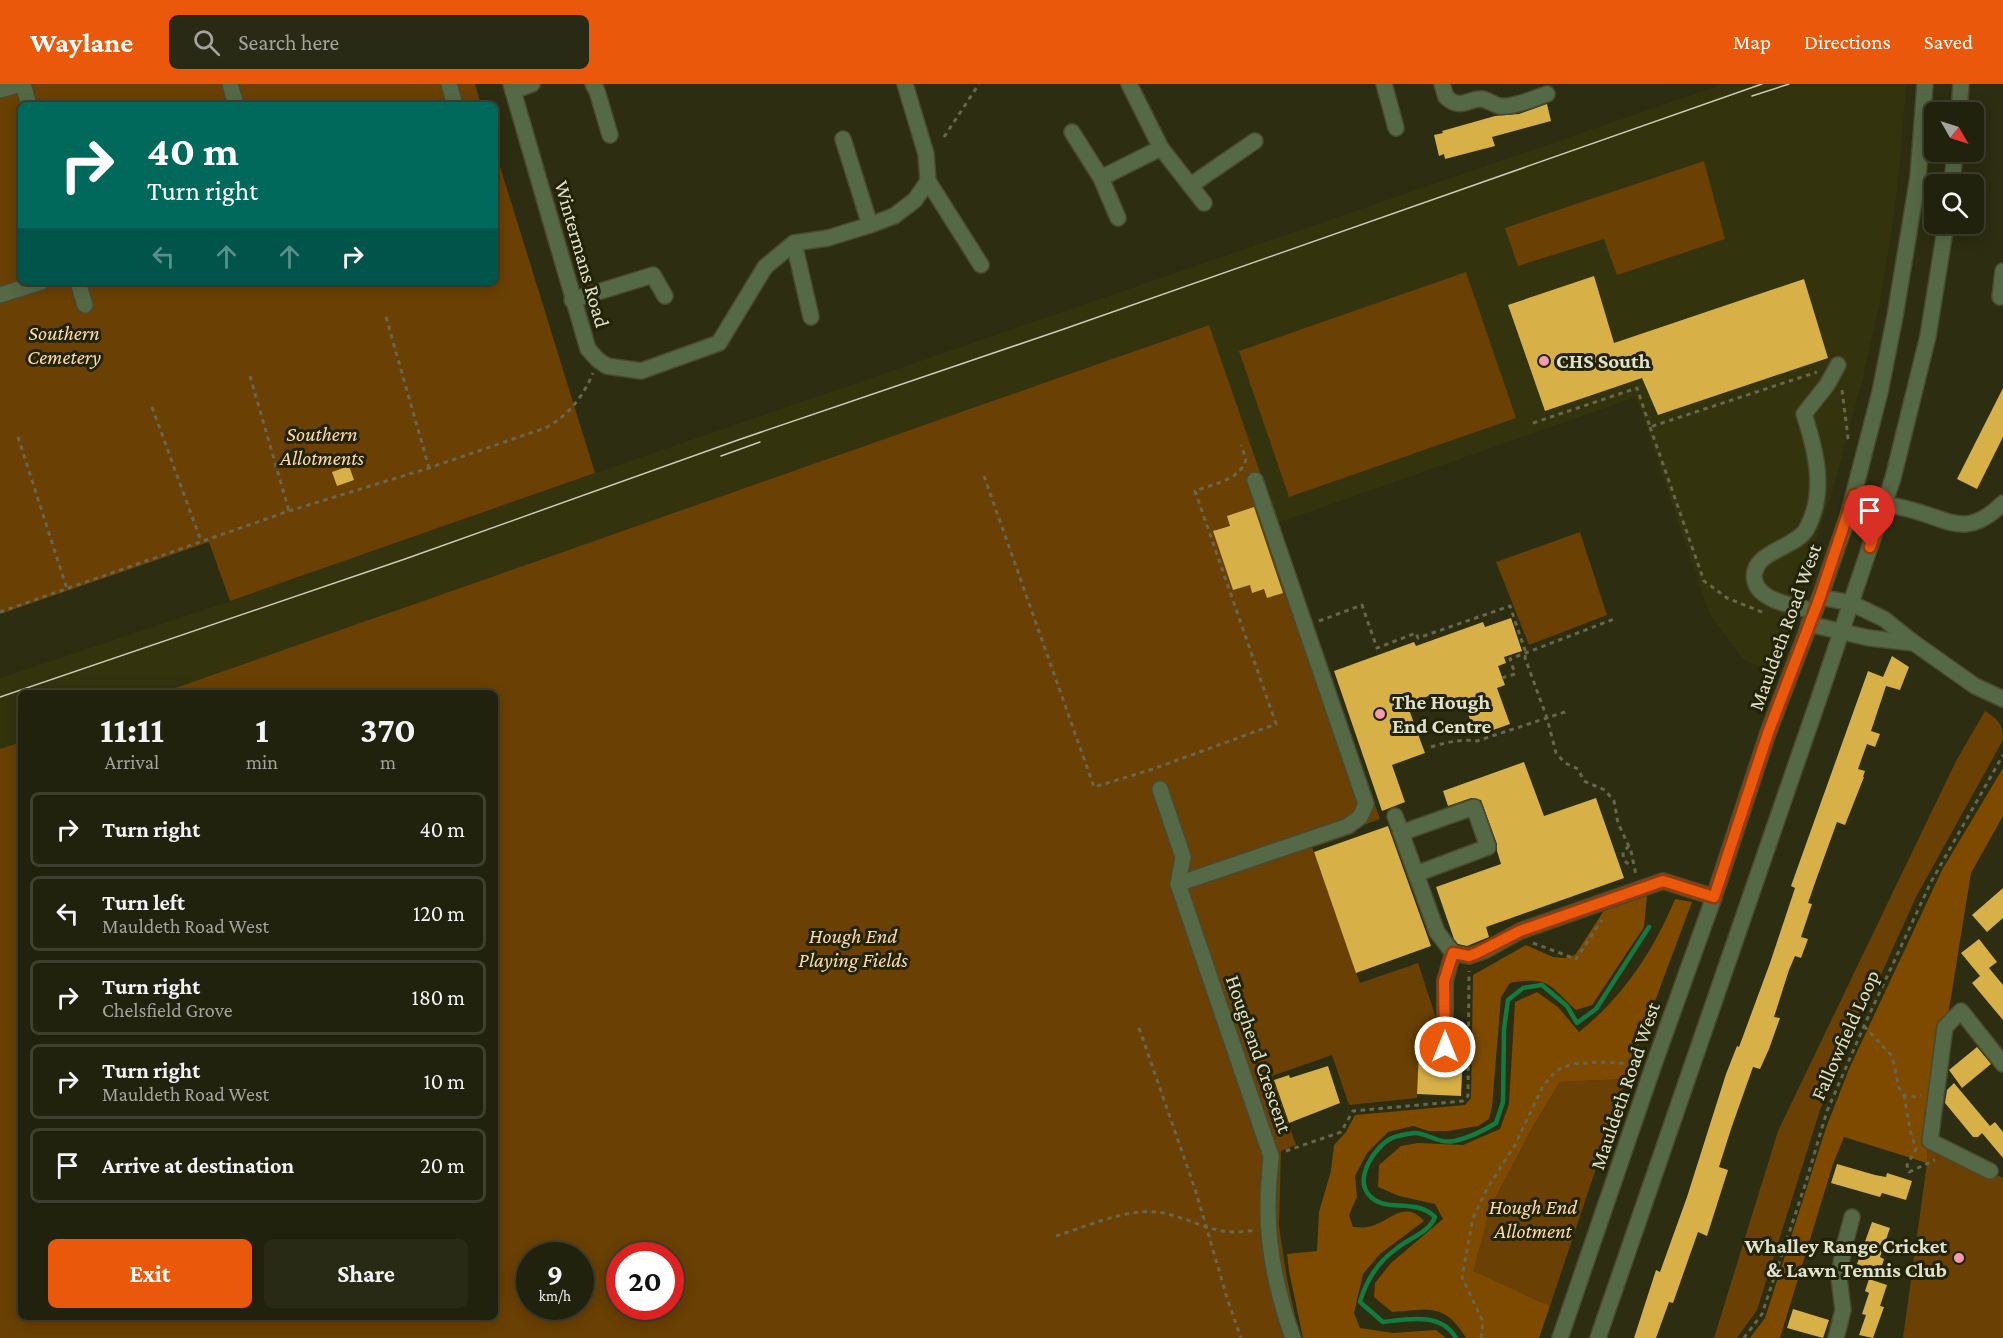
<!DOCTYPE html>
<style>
:root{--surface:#21220d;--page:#292a16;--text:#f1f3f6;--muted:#a2a49d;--line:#3e3f2e;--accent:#ea580c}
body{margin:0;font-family:"Crimson Pro",serif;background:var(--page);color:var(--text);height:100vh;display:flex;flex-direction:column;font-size:22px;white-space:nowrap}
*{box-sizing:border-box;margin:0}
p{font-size:20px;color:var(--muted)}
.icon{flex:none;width:33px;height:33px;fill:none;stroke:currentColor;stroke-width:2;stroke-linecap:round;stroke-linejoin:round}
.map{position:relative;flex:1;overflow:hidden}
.side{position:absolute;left:18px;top:606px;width:480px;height:630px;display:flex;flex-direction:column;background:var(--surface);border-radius:9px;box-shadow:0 3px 15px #0003,0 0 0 2px var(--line)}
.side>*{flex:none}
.top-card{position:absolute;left:18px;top:18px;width:480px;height:183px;border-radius:9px;box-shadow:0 3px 15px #0003,0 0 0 2px var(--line);background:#00695c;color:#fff;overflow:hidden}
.needle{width:39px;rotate:129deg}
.controls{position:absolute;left:1924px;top:18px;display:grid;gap:12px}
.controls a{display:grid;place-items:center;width:60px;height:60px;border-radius:9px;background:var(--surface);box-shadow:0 3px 15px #0003,0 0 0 2px var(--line);font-size:30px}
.speed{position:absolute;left:516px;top:1158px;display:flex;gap:12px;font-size:30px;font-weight:700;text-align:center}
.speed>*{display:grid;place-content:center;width:78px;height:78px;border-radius:50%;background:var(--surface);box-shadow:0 3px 15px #0003,0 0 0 2px var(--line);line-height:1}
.speed small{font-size:15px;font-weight:400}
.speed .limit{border:9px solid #d22;background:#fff;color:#111}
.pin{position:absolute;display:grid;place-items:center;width:51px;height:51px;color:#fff;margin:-62px -26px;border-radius:50% 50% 50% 0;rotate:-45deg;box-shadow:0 0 6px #0007}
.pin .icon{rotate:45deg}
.me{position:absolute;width:66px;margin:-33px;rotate:0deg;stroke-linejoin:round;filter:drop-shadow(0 0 4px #0008)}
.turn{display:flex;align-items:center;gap:21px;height:126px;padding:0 30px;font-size:27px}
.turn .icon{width:78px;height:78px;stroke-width:2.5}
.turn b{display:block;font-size:42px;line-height:51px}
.lanes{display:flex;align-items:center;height:57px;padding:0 30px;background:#0003;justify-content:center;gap:30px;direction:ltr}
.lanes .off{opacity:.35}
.eta{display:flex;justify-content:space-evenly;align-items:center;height:102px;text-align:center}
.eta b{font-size:36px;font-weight:700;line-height:42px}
.button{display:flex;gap:12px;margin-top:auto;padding:12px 30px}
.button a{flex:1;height:69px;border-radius:9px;background:var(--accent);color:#fff;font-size:24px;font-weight:700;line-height:69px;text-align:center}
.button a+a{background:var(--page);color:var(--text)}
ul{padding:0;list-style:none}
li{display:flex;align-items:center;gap:18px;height:75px;margin:0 12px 9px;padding:0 18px;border:3px solid var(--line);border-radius:9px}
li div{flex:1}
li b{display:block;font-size:22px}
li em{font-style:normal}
header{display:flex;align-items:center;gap:36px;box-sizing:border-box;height:84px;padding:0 30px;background:var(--accent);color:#fff}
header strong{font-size:28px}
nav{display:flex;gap:33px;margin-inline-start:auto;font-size:21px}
.search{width:420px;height:54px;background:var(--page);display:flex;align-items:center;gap:15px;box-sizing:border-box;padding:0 21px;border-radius:9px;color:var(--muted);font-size:22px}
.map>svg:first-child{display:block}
.built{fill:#33330e}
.green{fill:#6a4004;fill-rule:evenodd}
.forest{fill:#7d4a00}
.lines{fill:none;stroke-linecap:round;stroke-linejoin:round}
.stream{stroke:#147b40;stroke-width:4.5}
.building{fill:#d7b048}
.minor-casing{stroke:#494a30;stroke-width:18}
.path{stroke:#66674e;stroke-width:3;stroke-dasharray:4.5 4.5;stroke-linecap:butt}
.minor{stroke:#566946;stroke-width:15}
.tram{stroke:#cbccba;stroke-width:1.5}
.route-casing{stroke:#983908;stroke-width:15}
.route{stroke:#ea580c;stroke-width:10}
.poi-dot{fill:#f29ab0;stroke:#232307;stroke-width:2}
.labels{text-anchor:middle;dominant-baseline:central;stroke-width:6;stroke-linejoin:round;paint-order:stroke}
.street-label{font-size:21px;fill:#e0e1d1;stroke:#232307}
.park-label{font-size:21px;font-style:italic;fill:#fdd8b4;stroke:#232307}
.poi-label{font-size:21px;font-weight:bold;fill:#e0e1d1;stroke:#232307;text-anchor:start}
</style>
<header>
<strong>Waylane</strong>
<div class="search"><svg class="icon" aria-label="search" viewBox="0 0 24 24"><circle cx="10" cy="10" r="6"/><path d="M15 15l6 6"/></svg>Search here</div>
<nav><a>Map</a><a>Directions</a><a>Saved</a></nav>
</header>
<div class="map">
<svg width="2003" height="1254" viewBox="0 0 2003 1254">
<rect width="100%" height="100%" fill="#2c2d11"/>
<path class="built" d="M1723,0H1906L1901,69L1894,130L1882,208L1863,294L1833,406L1773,586L1749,578L1742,574L1709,529L1636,313L1278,439L1208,241L161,609H21V658L0,665V594L230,517L595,389Z"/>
<g class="green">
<path d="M0,0H475L481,21H21V198H495V66L595,389L230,517L209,458L0,530Z"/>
<path d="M1704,77L1725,155L1617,191L1604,155L1518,182L1505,144Z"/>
<path d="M1466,188L1516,334L1289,413L1239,267Z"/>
<path d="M1209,241L1380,735L1311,760L1360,899L1418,879L1438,940V956L1419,967L1417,1014L1349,1021L1332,971L1272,992L1296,1061L1281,1067L1279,1142L1287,1195L1300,1254H0V665L21,658V1233H495V609H161ZM530,1172H580V1222H530ZM620,1172H670V1222H620Z"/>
<path d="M1580,448L1607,531L1529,561L1496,478Z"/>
<path d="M1985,627C1998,636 2003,639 2003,656L1916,813L1820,1026L1757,1226L1737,1254H1714L1778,1047L1956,677Z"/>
<path d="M1626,995L1550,1222L1472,1187L1491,1122L1535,1039L1560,998Z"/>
<path d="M1928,1056L2003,1094V1254H1903L1927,1079Z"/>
</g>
<g class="forest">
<path d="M2003,684V732L1971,789L1928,1056L1927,1079L1844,1053L1833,1080L1780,1254H1750L1765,1234L1826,1044L1849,985L1942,786Z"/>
<path d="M1647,811L1644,843L1592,921L1576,926C1549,901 1549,892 1510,899L1501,913L1492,1023L1489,1035L1478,1042L1448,1047H1429L1413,1042L1388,1048L1367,1069L1355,1092L1357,1113L1349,1131L1353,1143C1357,1143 1363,1144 1367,1143C1389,1140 1403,1114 1424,1137L1380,1170L1363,1190L1354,1229L1360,1244L1393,1249L1436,1246L1446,1254H1303L1289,1187L1287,1170L1317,1167L1319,1128L1331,1087L1334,1061L1346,1048L1355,1031L1465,1021L1471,1014L1473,891L1526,861L1553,873L1565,874L1575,871L1605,825Z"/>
<path d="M1675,815L1692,818L1626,995L1560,998L1535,1039L1491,1122L1473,1187L1550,1222L1539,1254H1466C1444,1218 1429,1226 1392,1228L1374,1213L1375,1199L1391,1179L1443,1135L1435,1120L1399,1112L1378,1103L1379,1081L1401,1062L1418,1059L1463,1061L1500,1045L1509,1020L1515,918L1537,908L1558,923L1579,948C1623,913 1654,866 1675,815Z"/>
</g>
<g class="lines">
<path class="stream" d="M1456,1254C1441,1228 1408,1235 1383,1238L1360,1218C1366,1197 1378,1178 1396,1165C1409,1154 1429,1149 1435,1133C1415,1113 1385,1130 1369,1111C1354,1094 1375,1062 1392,1054C1399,1051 1407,1050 1414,1049C1426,1048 1437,1060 1454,1057C1469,1054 1483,1047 1496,1039L1503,1018L1504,945L1508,916L1523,904L1542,901L1567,922L1577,939L1596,925L1649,843"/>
</g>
<g class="building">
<path d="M1547,20L1551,37L1492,53L1495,62L1445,75L1444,70L1439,72L1434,51L1443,49L1442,47L1495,32L1519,30Z"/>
<path d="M1594,192L1614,259L1804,195L1828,274L1658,331L1642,294L1545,327L1508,221Z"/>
<path d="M2003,304V353L1977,405L1957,395Z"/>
<path d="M349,382L354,396L337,402L332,388Z"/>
<path d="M1254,423L1283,509L1267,514L1264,505L1252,509L1250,501L1233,506L1213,447L1230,442L1227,432Z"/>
<path d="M1511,534L1522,567L1504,573L1506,579L1498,582L1505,601L1497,604L1510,640L1476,652L1462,613L1437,621L1434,610L1407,620L1425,669L1392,681L1405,718L1382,727L1334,587L1414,558L1416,562L1483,538L1485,543Z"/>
<path d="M1892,572L1909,583L1900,606L1886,602L1871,647L1880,650L1875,663L1867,660L1858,685L1865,687L1863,693H1864L1845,741L1837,738L1816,796L1808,819L1812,820L1801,853L1808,855L1801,874L1795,872L1789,886L1774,933L1780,934L1769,965L1760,985L1753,983L1731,1045L1719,1083L1728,1086L1707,1152L1698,1148L1673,1219L1669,1218L1656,1254H1634L1656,1186L1660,1188L1687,1113L1726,990L1737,962L1739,963L1770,879L1795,804L1791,802L1796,788L1868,587L1883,593Z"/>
<path d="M1524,678L1544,732L1596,714L1624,794L1486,843L1489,853L1467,862L1458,860L1454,855L1436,803L1501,780L1497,767V760L1481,716L1471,714L1448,722L1443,707Z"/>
<path d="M1388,742L1431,862L1356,889L1314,768Z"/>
<path d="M2003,804V834L1987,848L1972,831Z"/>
<path d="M1979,855L1997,878L1989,884L2003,901V936L1972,899L1980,892L1961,869Z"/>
<path d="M1977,963L1991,980L1962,1004L1949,986Z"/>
<path d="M1419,967L1437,968L1444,973L1453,969H1463L1461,1012L1417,1010Z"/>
<path d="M1328,982L1340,1019L1289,1039L1274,996L1289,991L1290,994Z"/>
<path d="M1954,999L1990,1042L1995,1038L2003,1048V1074L1982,1049L1978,1053H1973L1945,1019L1947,1006Z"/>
<path d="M1837,1080L1875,1091L1886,1093L1887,1089L1912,1097L1906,1116L1882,1109L1880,1113L1831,1099Z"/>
<path d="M1872,1138L1890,1144L1880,1173L1884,1175L1878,1194L1866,1190L1868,1184L1857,1180Z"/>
<path d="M1869,1195L1887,1201L1880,1222L1884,1223L1873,1254L1859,1251L1866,1231L1862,1230L1869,1209L1865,1207Z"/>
<path d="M1793,1225L1829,1236L1823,1254L1787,1244Z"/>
</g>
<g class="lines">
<g class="minor-casing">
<g id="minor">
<path d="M23,0L29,21"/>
<path d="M230,0L236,21"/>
<path d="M449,0L455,21"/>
<path d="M511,0L588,265L598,276L607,282L641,287L719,259L765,183L794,159L828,154L870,141L894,132L915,116L928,97L926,70L905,0"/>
<path d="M593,0L597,7L610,51"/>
<path d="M1129,0L1161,64L1204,119"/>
<path d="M1384,0L1396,44"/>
<path d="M1442,0L1446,13C1461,27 1468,14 1482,15C1488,16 1494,21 1500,22C1512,24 1535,14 1547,10"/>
<path d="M0,6L20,0"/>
<path d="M513,7L532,0"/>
<path d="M1959,28L1961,0"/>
<path d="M1072,48L1101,94L1118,134"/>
<path d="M843,55L870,141"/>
<path d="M1101,94L1161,64"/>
<path d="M928,97L981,181"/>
<path d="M1952,100L1955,68"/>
<path d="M1191,101L1255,57"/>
<path d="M794,159L811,233"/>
<path d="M78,198L85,221"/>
<path d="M0,211L41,198"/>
<path d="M2000,213L2003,187"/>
<path d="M572,216L653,191L665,212"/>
<path d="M1854,411C1872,417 1890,421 1908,425C1949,435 1966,456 2003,419"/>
<path d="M1820,513L1851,519L1884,535L1914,559L1975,602L2003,615"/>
<path d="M1814,527C1796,522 1761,518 1755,498C1748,468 1794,465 1806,446C1827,409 1816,367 1804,330L1827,301L1838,281"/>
<path d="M1809,540L1869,554L1914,559"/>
<path d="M1160,705L1183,773L1178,800L1271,1072C1270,1087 1268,1103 1268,1118C1267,1163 1278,1212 1293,1254"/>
<path d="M1395,732L1437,848L1453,869L1469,872L1486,866L1520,847L1663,797L1714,813"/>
<path d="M1401,749L1474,723L1488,763L1416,790"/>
<path d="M1178,800L1348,742L1360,733L1366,720L1255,396"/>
<path d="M1445,963V897L1453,869"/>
<path d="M1990,1087L1930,1057L1945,943L1961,927L2003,980"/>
<path d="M1560,1254L1653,983L1714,813L1768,649L1820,513L1848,432L1880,308L1895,232L1918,93L1925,0"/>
<path d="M1598,1254L1819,614L1893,394L1928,252L1946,140"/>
<path d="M1836,1254L1843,1226L1839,1194L1843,1167L1852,1133"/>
</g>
</g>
<g class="path">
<path d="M944,53L979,0"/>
<path d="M386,233L429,384"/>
<path d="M250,292L289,427"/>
<path d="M1842,306L1848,354L1851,358"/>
<path d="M152,323L201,457"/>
<path d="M1533,339L1637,304L1650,343L1817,288"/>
<path d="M1650,343L1704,497L1727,514L1762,528"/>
<path d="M18,353L67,505"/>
<path d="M984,392L1094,703L1153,685L1276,640L1195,407C1213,400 1241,396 1246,375L1241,361"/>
<path d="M0,528L289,427L429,384L545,344C568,332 583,313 593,289"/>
<path d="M1782,536L1793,544"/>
<path d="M1319,537L1362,521L1377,564L1416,549L1418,554L1510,522L1526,569L1525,574L1547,634L1556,669L1565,679L1578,685L1584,697L1605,706L1614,717L1618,739L1631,767L1636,791"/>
<path d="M1502,594L1515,590L1510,575L1614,535"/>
<path d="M1431,663C1447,658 1461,655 1477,657L1568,627"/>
<path d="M1629,762L1623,768C1623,776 1625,780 1633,781"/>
<path d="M1533,859L1576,875L1602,836"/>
<path d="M1864,942L1892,972L1899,1004L1904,1011L1915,1013L1921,1011"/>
<path d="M1139,944L1196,1108L1228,1217L1241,1254"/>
<path d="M1904,1011L1910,1046L1916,1065L1907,1081L1909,1088L1935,1076"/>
<path d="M1286,1067L1341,1048L1353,1027L1463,1017L1468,1012L1469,887"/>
<path d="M1056,1152C1085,1143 1125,1125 1155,1128C1182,1130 1205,1147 1232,1148C1240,1148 1248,1147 1255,1146"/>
<path d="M1481,1254L1483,1238L1462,1193L1473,1134L1488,1103L1515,1061L1543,1002L1557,986L1572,980L1601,978L1639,980"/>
<path d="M1744,1254L1762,1230L1806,1098L1827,1027L1864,942L1931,798L2003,671"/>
</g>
<use href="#minor" class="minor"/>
<g class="tram">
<path d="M1752,12L1789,0"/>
<path d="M721,372L760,358"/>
<path d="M0,613L405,475L738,356L1064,245L1762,0"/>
</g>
</g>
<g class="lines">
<g class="route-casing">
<path id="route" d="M1445,963L1444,897L1453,869L1469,872L1477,869L1520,847L1663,797L1714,813L1768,649L1820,513L1854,411L1884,421L1870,463"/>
</g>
<use href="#route" class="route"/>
</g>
<g class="poi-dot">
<circle cx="1544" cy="277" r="6"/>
<circle cx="1380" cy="630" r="6"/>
<circle cx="1959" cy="1174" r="6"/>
</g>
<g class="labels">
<g class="street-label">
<text transform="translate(582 170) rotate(74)">Wintermans Road</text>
<text transform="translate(1785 543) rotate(-70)">Mauldeth Road West</text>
<text transform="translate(1845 951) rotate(-66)">Fallowfield Loop</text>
<text transform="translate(1259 970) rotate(71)">Houghend Crescent</text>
<text transform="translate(1625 1002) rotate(-71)">Mauldeth Road West</text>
</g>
<g class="park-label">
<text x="64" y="249">Southern<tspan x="64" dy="24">Cemetery</tspan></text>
<text x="322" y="350">Southern<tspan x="322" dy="24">Allotments</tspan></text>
<text x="853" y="852">Hough End<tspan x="853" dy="24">Playing Fields</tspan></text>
<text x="1533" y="1123">Hough End<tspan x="1533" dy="24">Allotment</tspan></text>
</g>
<g class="poi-label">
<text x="1556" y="277">CHS South</text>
<text x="1392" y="618">The Hough<tspan x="1392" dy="24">End Centre</tspan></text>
<text x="1947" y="1162" text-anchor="end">Whalley Range Cricket<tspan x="1947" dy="24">&amp; Lawn Tennis Club</tspan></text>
</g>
</g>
</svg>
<div class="controls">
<a><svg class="needle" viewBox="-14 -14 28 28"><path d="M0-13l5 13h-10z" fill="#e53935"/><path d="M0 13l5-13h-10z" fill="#a2a49d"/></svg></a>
<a><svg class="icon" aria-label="search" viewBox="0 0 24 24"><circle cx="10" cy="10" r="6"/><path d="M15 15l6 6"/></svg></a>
</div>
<div class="speed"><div>9<small>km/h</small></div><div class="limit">20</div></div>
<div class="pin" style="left:1870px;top:463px;background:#d93025"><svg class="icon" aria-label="arrive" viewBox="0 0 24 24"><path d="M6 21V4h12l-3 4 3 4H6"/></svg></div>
<svg class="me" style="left:1445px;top:963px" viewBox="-20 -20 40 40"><circle r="17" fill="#ea580c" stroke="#fff" stroke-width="3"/><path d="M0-11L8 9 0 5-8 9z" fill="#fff"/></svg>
<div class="top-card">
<div class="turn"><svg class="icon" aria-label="right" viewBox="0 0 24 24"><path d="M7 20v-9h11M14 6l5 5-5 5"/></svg><div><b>40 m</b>Turn right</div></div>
<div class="lanes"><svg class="icon off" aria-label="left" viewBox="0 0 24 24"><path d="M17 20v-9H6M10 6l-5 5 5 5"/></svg><svg class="icon off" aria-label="ahead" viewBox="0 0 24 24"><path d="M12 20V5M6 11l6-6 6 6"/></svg><svg class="icon off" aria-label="ahead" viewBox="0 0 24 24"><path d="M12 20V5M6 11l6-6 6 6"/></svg><svg class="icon" aria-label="right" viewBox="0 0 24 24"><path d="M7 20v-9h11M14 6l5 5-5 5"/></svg></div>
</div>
<section class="side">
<div class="eta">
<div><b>11:11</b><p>Arrival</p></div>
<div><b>1</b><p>min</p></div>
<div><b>370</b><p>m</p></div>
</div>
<ul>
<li><svg class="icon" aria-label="right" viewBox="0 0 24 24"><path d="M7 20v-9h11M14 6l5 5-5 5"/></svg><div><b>Turn right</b></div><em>40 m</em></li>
<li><svg class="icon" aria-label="left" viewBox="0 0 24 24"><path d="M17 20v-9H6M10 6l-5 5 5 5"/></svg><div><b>Turn left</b><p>Mauldeth Road West</p></div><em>120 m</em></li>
<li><svg class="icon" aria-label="right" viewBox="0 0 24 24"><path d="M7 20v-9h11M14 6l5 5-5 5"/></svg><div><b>Turn right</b><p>Chelsfield Grove</p></div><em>180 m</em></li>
<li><svg class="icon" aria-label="right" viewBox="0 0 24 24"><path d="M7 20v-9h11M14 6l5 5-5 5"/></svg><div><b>Turn right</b><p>Mauldeth Road West</p></div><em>10 m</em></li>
<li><svg class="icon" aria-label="arrive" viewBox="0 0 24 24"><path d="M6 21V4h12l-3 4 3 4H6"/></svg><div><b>Arrive at destination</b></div><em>20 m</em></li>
</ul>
<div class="button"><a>Exit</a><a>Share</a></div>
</section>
</div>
